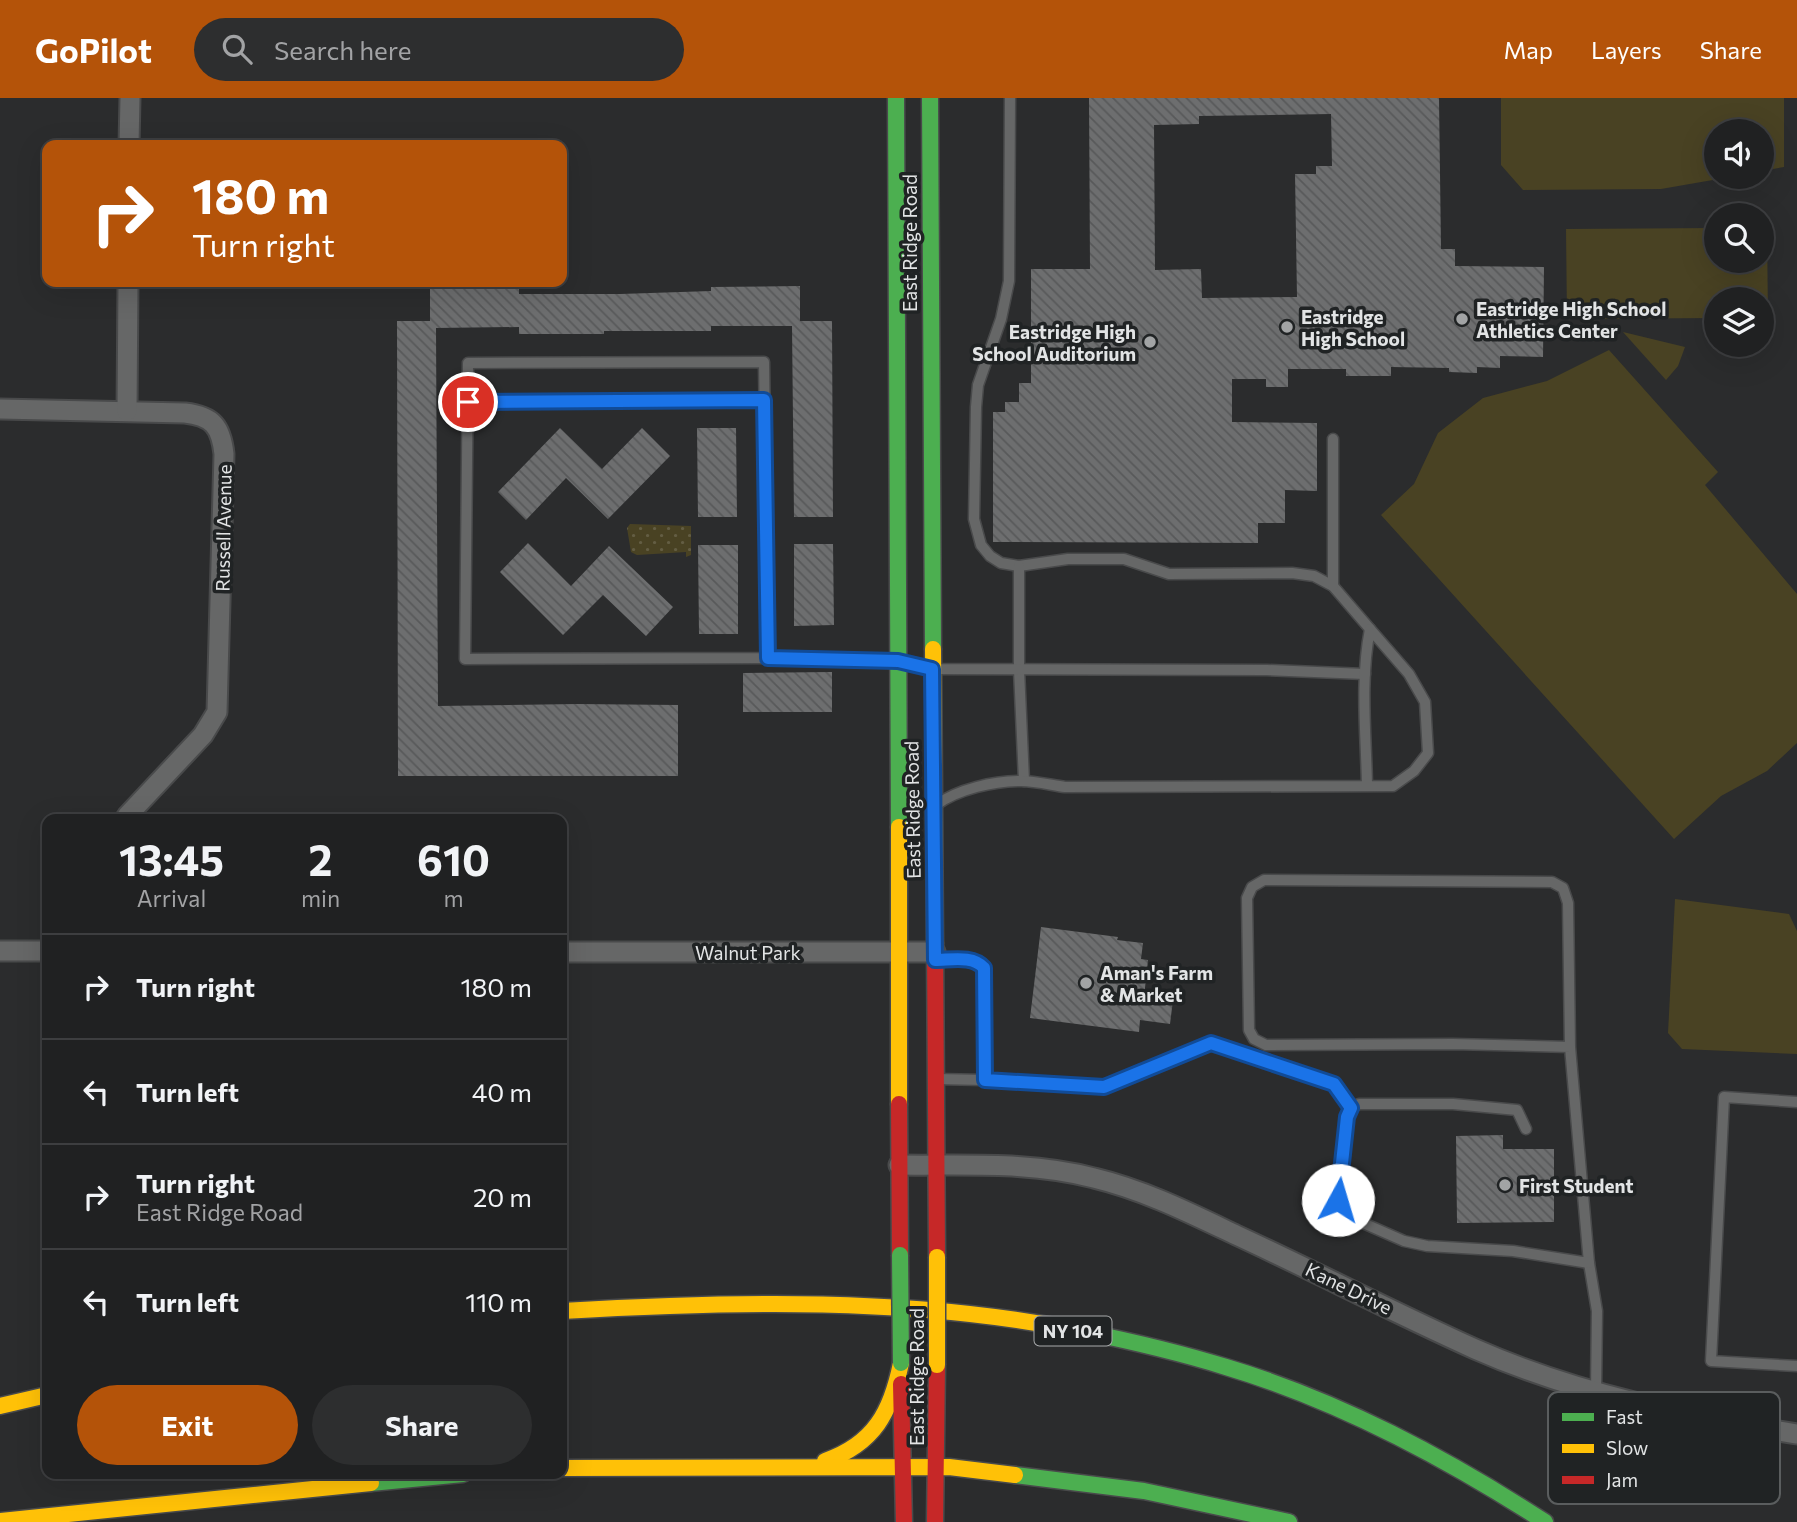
<!DOCTYPE html>
<style>
:root{--surface:#202122;--page:#2d2e2f;--text:#f1f3f6;--muted:#a2a3a5;--line:#3d3e40;--accent:#b45309}
body{margin:0;font-family:Commissioner,sans-serif;background:var(--page);color:var(--text);height:100vh;display:flex;flex-direction:column;font-size:26px;white-space:nowrap}
*{box-sizing:border-box;margin:0}
p{font-size:23px;color:var(--muted)}
.icon{flex:none;width:38px;height:38px;fill:none;stroke:currentColor;stroke-width:2;stroke-linecap:round;stroke-linejoin:round}
.map{position:relative;flex:1;overflow:hidden}
.sheet{position:absolute;left:42px;top:716px;width:525px;height:665px;display:flex;flex-direction:column;background:var(--surface);border-radius:14px;box-shadow:0 7px 28px #0002,0 0 0 2px var(--line)}
.sheet>*{flex:none}
.top-card{position:absolute;left:42px;top:42px;width:525px;height:147px;border-radius:14px;box-shadow:0 7px 28px #0002,0 0 0 2px var(--line);background:#b45309;color:#fff;overflow:hidden}
.controls{position:absolute;left:1704px;top:21px;display:grid;gap:14px}
.controls a{display:grid;place-items:center;width:70px;height:70px;border-radius:50%;background:var(--surface);box-shadow:0 7px 28px #0002,0 0 0 2px var(--line);font-size:35px}
.pin{position:absolute;display:grid;place-items:center;width:60px;height:60px;color:#fff;margin:-30px;border:4px solid #fff;border-radius:50%;box-shadow:0 2px 7px #0007}
.me{position:absolute;width:77px;margin:-38px;rotate:6deg;stroke-linejoin:round;filter:drop-shadow(0 0 5px #0008)}
.turn{display:flex;align-items:center;gap:24px;height:147px;padding:0 35px;font-size:32px}
.turn .icon{width:91px;height:91px;stroke-width:2.5}
.turn b{display:block;font-size:49px;line-height:60px}
.eta{display:flex;justify-content:space-evenly;align-items:center;height:119px;text-align:center}
.eta b{font-size:42px;font-weight:700;line-height:49px}
.cta{display:flex;gap:14px;margin-top:auto;padding:14px 35px}
.cta a{flex:1;height:80px;border-radius:42px;background:var(--accent);color:#fff;font-size:28px;font-weight:700;line-height:80px;text-align:center}
.cta a+a{background:var(--page);color:var(--text)}
ul{padding:0;list-style:none}
li{display:flex;align-items:center;gap:21px;height:105px;padding:0 35px;border-top:2px solid var(--line)}
li div{flex:1}
li b{display:block;font-size:26px}
li em{font-style:normal}
header{display:flex;align-items:center;gap:42px;box-sizing:border-box;height:98px;padding:0 35px;background:var(--accent);color:#fff}
header strong{font-size:33px}
nav{display:flex;gap:38px;margin-inline-start:auto;font-size:24px}
.search{width:490px;height:63px;background:var(--page);display:flex;align-items:center;gap:18px;box-sizing:border-box;padding:0 24px;border-radius:38px;color:var(--muted);font-size:26px}
.map>svg:first-child{display:block}
.park{fill:url(#park-dots)}
.pitch{fill:#494223}
.building{fill:url(#building-back-hatch);fill-rule:evenodd}
.lines{fill:none;stroke-linecap:round;stroke-linejoin:round}
.lane-casing{stroke:#494a4b;stroke-width:13}
.street-casing{stroke:#494a4b;stroke-width:23}
.fast-casing{stroke:#494a4b;stroke-width:19}
.slow-casing{stroke:#494a4b;stroke-width:19}
.jam-casing{stroke:#494a4b;stroke-width:19}
.lane{stroke:#666767;stroke-width:10}
.street{stroke:#666767;stroke-width:19}
.fast{stroke:#4caf50;stroke-width:16}
.slow{stroke:#ffc107;stroke-width:16}
.jam{stroke:#c62828;stroke-width:16}
.fast-bridge-casing{stroke:#494a4b;stroke-width:19;stroke-linecap:butt}
.slow-bridge-casing{stroke:#494a4b;stroke-width:19;stroke-linecap:butt}
.fast-bridge{stroke:#4caf50;stroke-width:16}
.slow-bridge{stroke:#ffc107;stroke-width:16}
.route-casing{stroke:#114b97;stroke-width:18}
.route{stroke:#1a73e8;stroke-width:12}
.poi-dot{fill:#a2a4a5;stroke:#202324;stroke-width:2.5}
.labels{text-anchor:middle;dominant-baseline:central;stroke-width:7;stroke-linejoin:round;paint-order:stroke}
.shield{fill:#202324;stroke:#a8aaab;stroke-width:2}
.shield-label{font-size:18px;font-weight:bold;fill:#e2e4e5}
.street-label{font-size:19px;fill:#e2e4e5;stroke:#202324}
.poi-label{font-size:19px;font-weight:bold;fill:#e2e4e5;stroke:#202324;text-anchor:start}
.key{fill:#202324;stroke:#5a5d5e;stroke-width:2}
.key-label{font-size:19px;fill:#e2e4e5}
</style>
<header>
<strong>GoPilot</strong>
<div class="search"><svg class="icon" aria-label="search" viewBox="0 0 24 24"><circle cx="10" cy="10" r="6"/><path d="M15 15l6 6"/></svg>Search here</div>
<nav><a>Map</a><a>Layers</a><a>Share</a></nav>
</header>
<div class="map">
<svg width="1797" height="1424" viewBox="0 0 1797 1424">
<defs>
<pattern id="park-dots" width="8" height="8" patternUnits="userSpaceOnUse" patternTransform="scale(1.75)"><rect width="8" height="8" fill="#494223"/><path d="M2 2h.1M6 6h.1" fill="none" stroke="#635d43" stroke-width="1.8" stroke-linecap="round"/></pattern>
<pattern id="building-back-hatch" width="6" height="6" patternUnits="userSpaceOnUse" patternTransform="scale(1.75)"><rect width="6" height="6" fill="#6d6e6f"/><path d="M-1 5l2 2M0 0l6 6M5-1l2 2" fill="none" stroke="#58595a"/></pattern>
</defs>
<rect width="100%" height="100%" fill="#2b2c2d"/>
<path class="park" d="M630,426L691,428V457L686,459V454L637,457L631,454L627,430Z"/>
<g class="pitch">
<path d="M1501,0H1784V69L1762,73V33H1717V79H1730L1661,91L1523,92L1501,67Z"/>
<path d="M1762,129H1767L1768,220H1762V201H1717V220L1567,221L1566,131L1717,130V163H1762Z"/>
<path d="M1623,234L1685,249L1678,268L1666,282Z"/>
<path d="M1609,252L1718,374L1705,387L1797,496V645L1767,673L1721,698L1674,741L1381,417L1414,386L1438,335L1483,300L1547,283Z"/>
<path d="M1675,801L1789,816L1797,833V956L1682,951L1668,935Z"/>
</g>
<g class="building">
<path d="M1089,0H1439L1441,151H1455V168L1544,169L1543,259L1500,258V270L1477,269V275L1449,274V270L1391,269V278H1346V271H1288V289H1266V281H1232V324L1317,325V393L1285,392V425H1258V445L993,444V314H1005V304H1019V285H1031V171H1090ZM1331,16L1332,68H1316V76H1295L1297,199L1202,200L1201,171L1155,172L1154,27L1199,26V18Z"/>
<path d="M800,188V223H832L833,419H794L792,228H711V233H604V236H519V229L436,230L438,608L577,606L678,607V678H398L397,223H430V190L519,189V196H620L711,193V189Z"/>
<path d="M560,330L602,371L642,330L670,358L608,421L566,380L526,422L498,394Z"/>
<path d="M697,330H736L737,419H698Z"/>
<path d="M528,445L571,488L609,448L673,509L646,538L603,497L563,537L500,474Z"/>
<path d="M794,446H833L834,527L794,528Z"/>
<path d="M698,447H738V536H699Z"/>
<path d="M832,574V614H743V575Z"/>
<path d="M1041,829L1118,839L1117,842L1143,845L1141,861L1148,862L1144,899L1173,902L1170,926L1140,922L1139,934L1030,920Z"/>
<path d="M1503,1037V1051H1554V1124L1457,1125L1456,1038Z"/>
</g>
<g class="lines">
<g class="lane-casing">
<g id="lane">
<path d="M1010,0L1009,183L1001,221L978,287L976,309L974,421L981,447L990,458L1001,465L1019,468L1068,461H1124L1169,476L1292,475L1314,478L1333,488L1370,531"/>
<path d="M468,304L764,302"/>
<path d="M1019,468V572L1024,683"/>
<path d="M1333,488V341"/>
<path d="M768,560L764,264L468,265L465,561L768,560L898,563L932,571L1267,572L1365,576"/>
<path d="M936,707C958,691 994,683 1021,683C1035,683 1051,687 1065,689L1393,688L1414,673L1428,655L1425,604L1409,576L1370,531C1360,582 1366,636 1367,687"/>
<path d="M1570,949L1453,946L1266,947L1254,941L1249,932L1247,800L1252,789L1264,782L1552,784L1563,790L1568,805L1570,949L1589,1165L1597,1213L1596,1293"/>
<path d="M936,981L985,982L984,870C973,857 953,862 938,862"/>
<path d="M985,982L1104,989L1211,945L1334,986L1351,1010"/>
<path d="M1797,1004L1724,999L1711,1263L1797,1268"/>
<path d="M1526,1031L1517,1012L1453,1006H1359L1351,1010L1347,1019L1338,1102L1347,1118L1404,1143L1427,1148L1513,1153L1589,1165"/>
</g>
</g>
<g class="street-casing">
<g id="street">
<path d="M129,47L130,0"/>
<path d="M0,311L185,315C213,318 221,329 224,356L217,614L203,637L127,718V721"/>
<path d="M127,313L128,184"/>
<path d="M0,853H47"/>
<path d="M562,854H935"/>
<path d="M899,1067C964,1068 1030,1063 1094,1080C1144,1092 1190,1115 1236,1137C1316,1174 1395,1215 1475,1251C1577,1296 1688,1319 1797,1336"/>
</g>
</g>
<g class="fast-casing">
<g id="fast">
<path d="M896,0L899,729"/>
<path d="M930,0L933,551"/>
<path d="M1081,1233C1130,1243 1178,1254 1226,1269C1340,1303 1446,1360 1545,1424"/>
<path d="M1015,1377L1144,1393L1289,1424"/>
<path d="M371,1385L463,1376"/>
</g>
</g>
<g class="slow-casing">
<g id="slow">
<path d="M933,551L935,845"/>
<path d="M899,729V1006"/>
<path d="M562,1213C734,1203 911,1199 1081,1233"/>
<path d="M0,1308L47,1297"/>
<path d="M825,1363C874,1346 891,1314 901,1265"/>
<path d="M562,1370L949,1369L1015,1377"/>
<path d="M0,1423L371,1385"/>
</g>
</g>
<g class="jam-casing">
<g id="jam">
<path d="M935,845L937,1159"/>
<path d="M899,1006L900,1157"/>
<path d="M901,1286L904,1424"/>
<path d="M935,1424L937,1267"/>
</g>
</g>
<use href="#lane" class="lane"/>
<use href="#street" class="street"/>
<use href="#fast" class="fast"/>
<use href="#slow" class="slow"/>
<use href="#jam" class="jam"/>
<g class="fast-bridge-casing">
<path id="fast-bridge" d="M900,1157L901,1265"/>
</g>
<g class="slow-bridge-casing">
<path id="slow-bridge" d="M937,1159V1267"/>
</g>
<use href="#fast-bridge" class="fast-bridge"/>
<use href="#slow-bridge" class="slow-bridge"/>
</g>
<g class="lines">
<g class="route-casing">
<path id="route" d="M468,304L764,302L768,560L898,563L932,571L935,862C951,862 973,857 984,870L985,982L1104,989L1211,945L1334,986L1351,1010L1347,1019L1338,1102"/>
</g>
<use href="#route" class="route"/>
</g>
<g class="poi-dot">
<circle cx="1462" cy="221" r="7"/>
<circle cx="1287" cy="229" r="7"/>
<circle cx="1150" cy="244" r="7"/>
<circle cx="1086" cy="885" r="7"/>
<circle cx="1505" cy="1087" r="7"/>
</g>
<g class="labels">
<rect class="shield" x="1034.5" y="1218.5" width="77" height="29" rx="5"/>
<g class="shield-label">
<text x="1073" y="1233">NY 104</text>
</g>
<g class="street-label">
<text transform="translate(909 145) rotate(-90)">East Ridge Road</text>
<text transform="translate(223 430) rotate(-89)">Russell Avenue</text>
<text transform="translate(912 712) rotate(-91)">East Ridge Road</text>
<text x="748" y="854">Walnut Park</text>
<text transform="translate(1349 1190) rotate(26)">Kane Drive</text>
<text transform="translate(916 1279) rotate(-90)">East Ridge Road</text>
</g>
<g class="poi-label">
<text x="1476" y="210">Eastridge High School<tspan x="1476" dy="22">Athletics Center</tspan></text>
<text x="1301" y="218">Eastridge<tspan x="1301" dy="22">High School</tspan></text>
<text x="1136" y="233" text-anchor="end">Eastridge High<tspan x="1136" dy="22">School Auditorium</tspan></text>
<text x="1100" y="874">Aman's Farm<tspan x="1100" dy="22">&amp; Market</tspan></text>
<text x="1519" y="1087">First Student</text>
</g>
</g>
<rect x="1548" y="1294" width="232" height="112" rx="10" class="key"/>
<rect x="1562" y="1315" width="32" height="8" fill="#4caf50"/>
<rect x="1562" y="1346" width="32" height="9" fill="#ffc107"/>
<rect x="1562" y="1378" width="32" height="8" fill="#c62828"/>
<g class="key-label">
<text x="1606" y="1326">Fast</text>
<text x="1606" y="1357">Slow</text>
<text x="1606" y="1389">Jam</text>
</g>
</svg>
<div class="controls">
<a><svg class="icon" aria-label="sound" viewBox="0 0 24 24"><path d="M4 9h4l5-4v14l-5-4H4zM17 9q2 3 0 6"/></svg></a>
<a><svg class="icon" aria-label="search" viewBox="0 0 24 24"><circle cx="10" cy="10" r="6"/><path d="M15 15l6 6"/></svg></a>
<a><svg class="icon" aria-label="layers" viewBox="0 0 24 24"><path d="M12 4l9 5-9 5-9-5zM3 14l9 5 9-5"/></svg></a>
</div>
<div class="pin" style="left:468px;top:304px;background:#d93025"><svg class="icon" aria-label="arrive" viewBox="0 0 24 24"><path d="M6 21V4h12l-3 4 3 4H6"/></svg></div>
<svg class="me" style="left:1338px;top:1102px" viewBox="-20 -20 40 40"><circle r="19" fill="#fff"/><path d="M0-13L10 11 0 6-10 11z" fill="#1a73e8"/></svg>
<div class="top-card">
<div class="turn"><svg class="icon" aria-label="right" viewBox="0 0 24 24"><path d="M7 20v-9h11M14 6l5 5-5 5"/></svg><div><b>180 m</b>Turn right</div></div>
</div>
<section class="sheet">
<div class="eta">
<div><b>13:45</b><p>Arrival</p></div>
<div><b>2</b><p>min</p></div>
<div><b>610</b><p>m</p></div>
</div>
<ul>
<li><svg class="icon" aria-label="right" viewBox="0 0 24 24"><path d="M7 20v-9h11M14 6l5 5-5 5"/></svg><div><b>Turn right</b></div><em>180 m</em></li>
<li><svg class="icon" aria-label="left" viewBox="0 0 24 24"><path d="M17 20v-9H6M10 6l-5 5 5 5"/></svg><div><b>Turn left</b></div><em>40 m</em></li>
<li><svg class="icon" aria-label="right" viewBox="0 0 24 24"><path d="M7 20v-9h11M14 6l5 5-5 5"/></svg><div><b>Turn right</b><p>East Ridge Road</p></div><em>20 m</em></li>
<li><svg class="icon" aria-label="left" viewBox="0 0 24 24"><path d="M17 20v-9H6M10 6l-5 5 5 5"/></svg><div><b>Turn left</b></div><em>110 m</em></li>
</ul>
<div class="cta"><a>Exit</a><a>Share</a></div>
</section>
</div>
